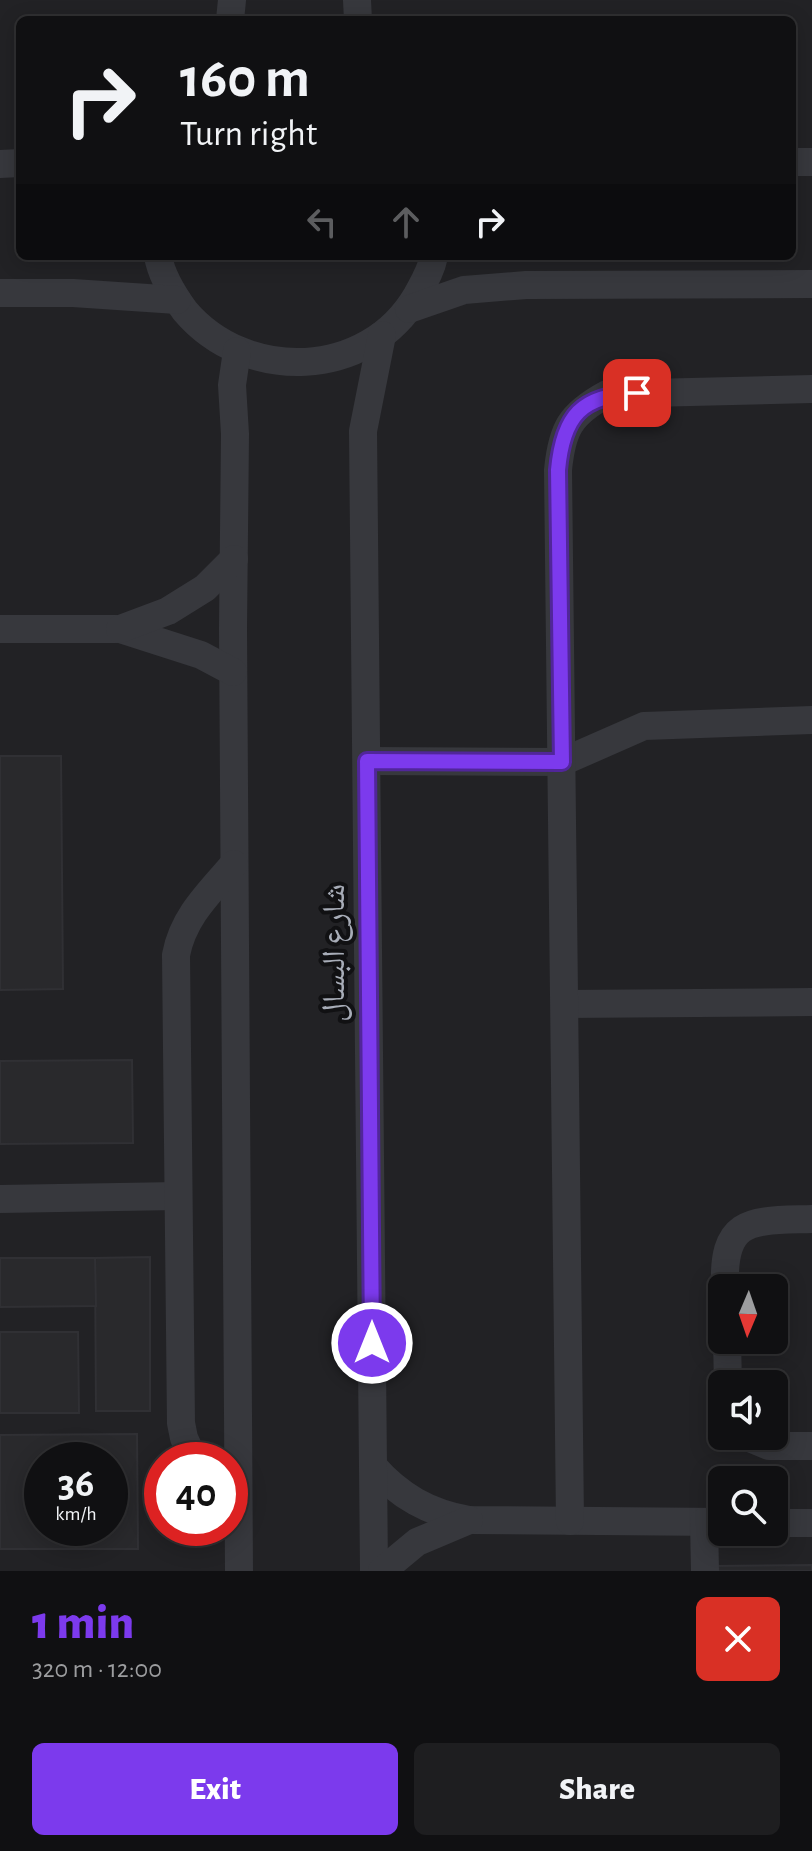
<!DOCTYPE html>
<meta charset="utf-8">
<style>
:root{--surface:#101012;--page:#1e1e20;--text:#f1f3f6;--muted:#9c9d9f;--line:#303032;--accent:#7c3aed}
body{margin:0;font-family:"Alegreya Sans","Noto Naskh Arabic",sans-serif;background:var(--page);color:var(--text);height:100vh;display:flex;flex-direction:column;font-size:30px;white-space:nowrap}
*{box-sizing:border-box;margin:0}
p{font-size:26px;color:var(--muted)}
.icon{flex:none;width:44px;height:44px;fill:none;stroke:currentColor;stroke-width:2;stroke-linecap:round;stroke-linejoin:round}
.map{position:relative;height:1571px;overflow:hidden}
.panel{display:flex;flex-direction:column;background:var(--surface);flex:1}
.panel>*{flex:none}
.top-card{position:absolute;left:16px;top:16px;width:780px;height:244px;border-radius:12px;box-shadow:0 4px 20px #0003,0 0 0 2px var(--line);background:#101012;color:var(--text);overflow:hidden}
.needle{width:52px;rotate:182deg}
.buttons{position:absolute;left:708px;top:1274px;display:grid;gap:16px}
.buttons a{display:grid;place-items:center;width:80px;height:80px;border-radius:12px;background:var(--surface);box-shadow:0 4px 20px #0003,0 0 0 2px var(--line);font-size:40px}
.speed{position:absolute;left:24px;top:1442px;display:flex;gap:16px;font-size:40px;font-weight:700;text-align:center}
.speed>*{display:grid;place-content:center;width:104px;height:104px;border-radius:50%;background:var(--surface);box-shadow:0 4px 20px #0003,0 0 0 2px var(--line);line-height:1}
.speed small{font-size:20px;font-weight:400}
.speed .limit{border:12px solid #d22;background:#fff;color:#111}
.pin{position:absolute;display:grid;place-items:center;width:68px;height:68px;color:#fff;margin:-34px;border-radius:16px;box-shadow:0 4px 12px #0006}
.me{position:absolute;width:88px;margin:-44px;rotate:0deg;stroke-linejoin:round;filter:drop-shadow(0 0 6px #0008)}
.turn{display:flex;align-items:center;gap:28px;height:168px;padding:0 32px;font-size:36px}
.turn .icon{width:104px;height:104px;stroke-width:2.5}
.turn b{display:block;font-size:56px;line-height:68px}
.lanes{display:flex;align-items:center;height:76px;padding:0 32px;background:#0003;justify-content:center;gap:40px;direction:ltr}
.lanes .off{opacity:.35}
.round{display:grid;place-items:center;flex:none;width:84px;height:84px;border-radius:12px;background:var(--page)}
.head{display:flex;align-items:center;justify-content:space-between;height:136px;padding:0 32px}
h1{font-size:48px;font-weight:800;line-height:60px;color:var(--accent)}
.button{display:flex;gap:16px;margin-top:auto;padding:16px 32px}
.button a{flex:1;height:92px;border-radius:12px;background:var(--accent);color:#fff;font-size:32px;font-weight:800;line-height:92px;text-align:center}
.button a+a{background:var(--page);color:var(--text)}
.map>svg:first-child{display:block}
.built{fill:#222225;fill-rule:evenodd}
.building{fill:#29292c;stroke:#303034;stroke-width:2;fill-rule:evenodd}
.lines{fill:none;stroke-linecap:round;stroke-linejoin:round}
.minor{stroke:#37383d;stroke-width:28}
.route-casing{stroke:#51269a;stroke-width:20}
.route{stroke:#7c3aed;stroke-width:14}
.labels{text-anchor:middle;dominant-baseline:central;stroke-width:8;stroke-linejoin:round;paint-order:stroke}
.street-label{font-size:32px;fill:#a8adb8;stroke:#111113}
</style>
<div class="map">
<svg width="812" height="1571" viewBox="0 0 812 1571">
<rect width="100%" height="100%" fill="#161618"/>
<path class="built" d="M0,0H812V1571H0ZM20,20H792V256H20ZM722,1288H774V1340H722ZM722,1384H774V1436H722ZM42,1460H110V1528H42ZM162,1460H230V1528H162ZM722,1480H774V1532H722Z"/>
<g class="building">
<path d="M0,756H61L63,989L0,990Z"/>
<path d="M132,1060L133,1143L0,1144V1061Z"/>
<path d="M150,1257V1411H96L95,1258Z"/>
<path d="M0,1258H95L96,1306L0,1307Z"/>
<path d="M0,1332H78L79,1413H0Z"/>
<path d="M137,1434L138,1549H0V1435ZM42,1460H110V1528H42Z"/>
<path d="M812,1565V1571H712V1566Z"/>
</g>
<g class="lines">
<g class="minor">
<path d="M357,0L358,20"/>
<path d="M230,20L232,0"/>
<path d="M792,162H812"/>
<path d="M0,164L20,163"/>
<path d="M158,256C161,274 174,296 185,311C246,383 368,380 417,295C424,282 431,271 434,256"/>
<path d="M0,293H73L177,300"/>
<path d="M409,309L464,290L526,285L812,284"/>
<path d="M237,351L232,385L235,434L233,629L239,1571"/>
<path d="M0,629H120L201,655L233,672"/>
<path d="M120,629L168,611L205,588L234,559"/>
<path d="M367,761L562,762L644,726L812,720"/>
<path d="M565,1004L812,1002"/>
<path d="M0,1199L178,1196"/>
<path d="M725,1288C722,1216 752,1221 812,1219"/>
<path d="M727,1340L728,1384"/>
<path d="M745,1436L769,1446H812"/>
<path d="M194,1460L184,1438L181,1423L176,955C183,917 209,893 234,864"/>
<path d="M373,1466C399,1496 429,1513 469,1520L722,1522"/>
<path d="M570,1521L558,470C562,429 570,414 607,394L812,389"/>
<path d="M704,1522L705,1571"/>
<path d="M774,1523H812"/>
<path d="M374,1571L363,431L382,335"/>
<path d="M382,1571L417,1542L469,1520"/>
</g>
</g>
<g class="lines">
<g class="route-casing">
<path id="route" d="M372,1343L367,761L562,762L558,470C563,416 581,395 637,393"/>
</g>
<use href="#route" class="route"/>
</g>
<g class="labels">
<g class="street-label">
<text transform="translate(334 953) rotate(-90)">شارع البسال</text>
</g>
</g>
</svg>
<div class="buttons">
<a><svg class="needle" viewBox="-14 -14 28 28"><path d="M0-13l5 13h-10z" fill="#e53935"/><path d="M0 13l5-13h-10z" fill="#9c9d9f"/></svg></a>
<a><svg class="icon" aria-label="sound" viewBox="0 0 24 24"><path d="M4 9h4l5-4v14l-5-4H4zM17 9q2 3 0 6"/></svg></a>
<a><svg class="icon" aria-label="search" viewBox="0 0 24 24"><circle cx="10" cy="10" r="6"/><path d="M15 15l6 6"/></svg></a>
</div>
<div class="speed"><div>36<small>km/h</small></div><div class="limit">40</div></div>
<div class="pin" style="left:637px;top:393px;background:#d93025"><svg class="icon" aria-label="arrive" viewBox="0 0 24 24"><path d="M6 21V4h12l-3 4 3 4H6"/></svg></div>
<svg class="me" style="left:372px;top:1343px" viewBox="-20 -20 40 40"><circle r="17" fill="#7c3aed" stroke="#fff" stroke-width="3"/><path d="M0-11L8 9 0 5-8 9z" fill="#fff"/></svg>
<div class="top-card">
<div class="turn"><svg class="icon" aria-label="right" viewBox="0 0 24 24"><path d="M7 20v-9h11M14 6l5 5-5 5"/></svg><div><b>160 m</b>Turn right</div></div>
<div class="lanes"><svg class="icon off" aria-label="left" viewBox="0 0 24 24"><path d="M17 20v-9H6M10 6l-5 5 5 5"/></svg><svg class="icon off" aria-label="ahead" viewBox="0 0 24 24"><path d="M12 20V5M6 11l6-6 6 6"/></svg><svg class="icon" aria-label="right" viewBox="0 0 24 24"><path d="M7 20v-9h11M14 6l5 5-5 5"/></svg></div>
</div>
</div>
<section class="panel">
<div class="head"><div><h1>1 min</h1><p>320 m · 12:00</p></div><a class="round" style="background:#d93025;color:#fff"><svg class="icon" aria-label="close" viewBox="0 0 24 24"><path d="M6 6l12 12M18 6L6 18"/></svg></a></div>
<div class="button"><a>Exit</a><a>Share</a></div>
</section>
